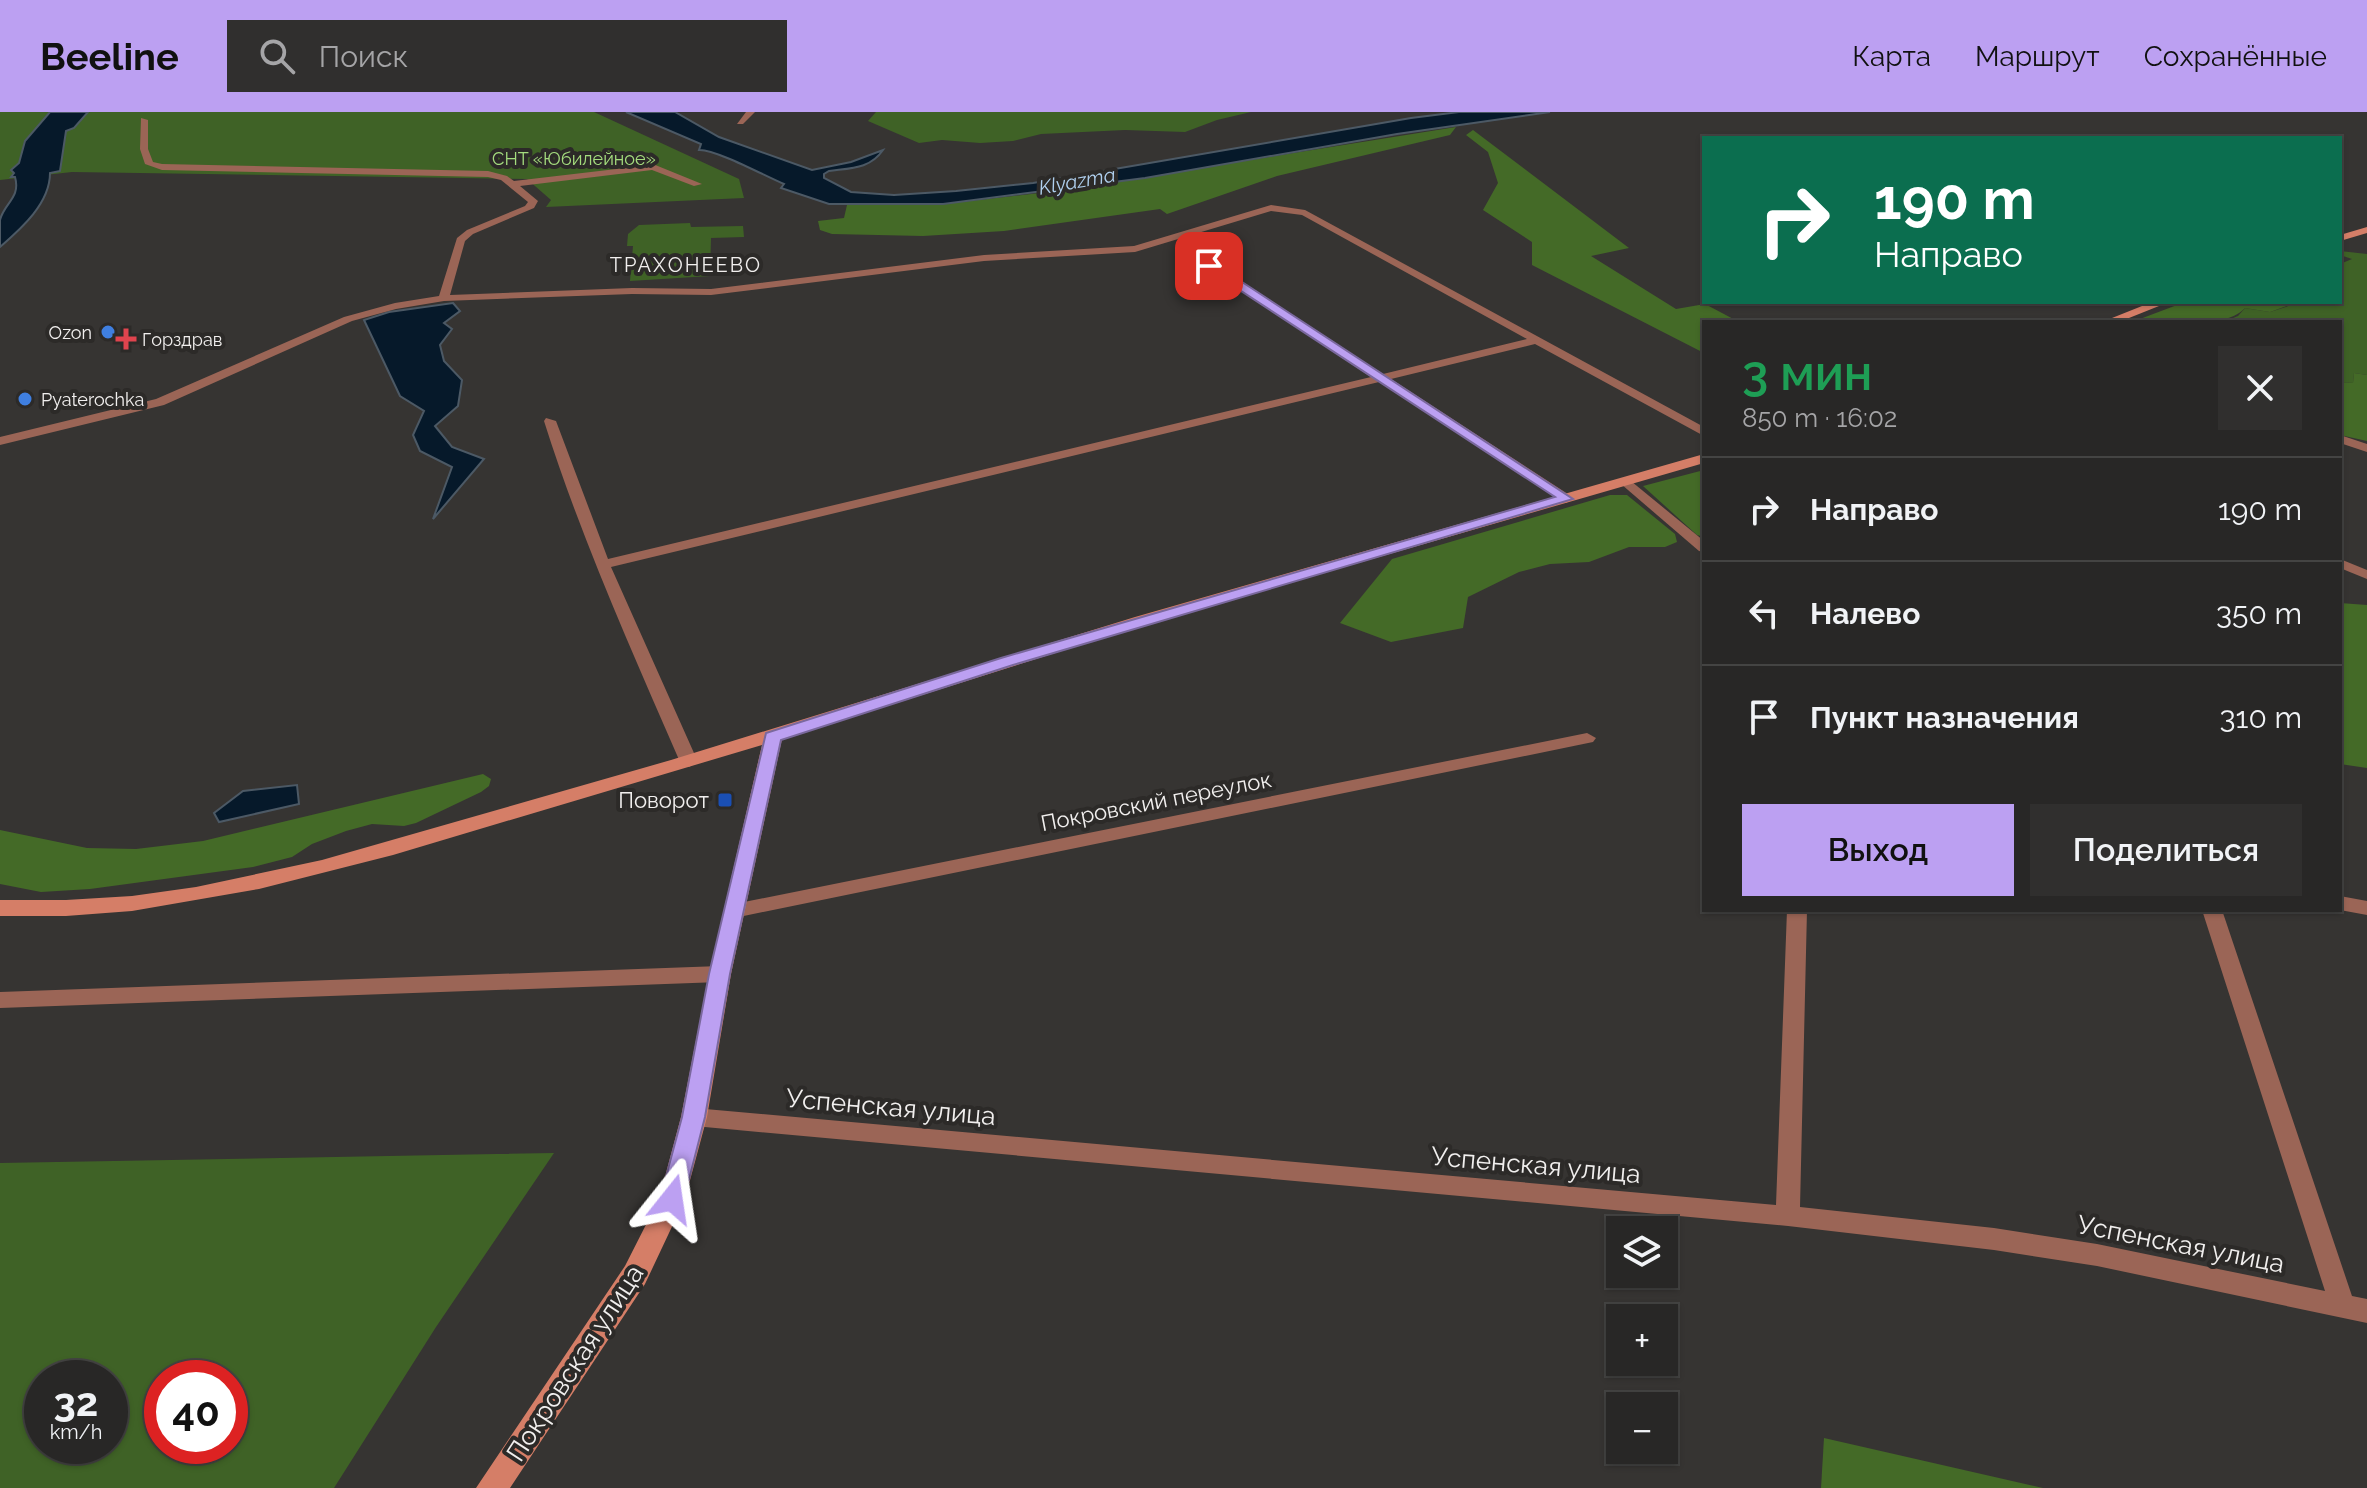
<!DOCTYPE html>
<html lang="ru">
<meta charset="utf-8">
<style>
:root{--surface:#282726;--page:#302f2e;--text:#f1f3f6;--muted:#a5a5a7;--line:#444443;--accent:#bca0f2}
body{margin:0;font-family:Raleway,sans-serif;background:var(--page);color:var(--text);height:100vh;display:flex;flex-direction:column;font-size:30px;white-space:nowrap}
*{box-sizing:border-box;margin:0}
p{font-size:26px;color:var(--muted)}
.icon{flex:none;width:44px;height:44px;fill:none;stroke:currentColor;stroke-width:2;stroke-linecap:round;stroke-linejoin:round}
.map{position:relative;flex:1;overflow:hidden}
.sheet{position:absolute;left:1702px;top:208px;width:640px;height:592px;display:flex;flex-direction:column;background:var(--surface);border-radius:0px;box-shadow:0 2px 6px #0004,0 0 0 2px var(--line)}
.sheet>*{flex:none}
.top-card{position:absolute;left:1702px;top:24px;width:640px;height:168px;border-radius:0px;box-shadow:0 2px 6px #0004,0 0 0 2px var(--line);background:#0b6e4f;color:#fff;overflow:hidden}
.buttons{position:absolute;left:1606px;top:1104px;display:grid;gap:16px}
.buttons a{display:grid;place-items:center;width:72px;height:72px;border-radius:0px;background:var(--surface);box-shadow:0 2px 6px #0004,0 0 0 2px var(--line);font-size:40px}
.speed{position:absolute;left:24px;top:1248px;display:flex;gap:16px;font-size:40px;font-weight:700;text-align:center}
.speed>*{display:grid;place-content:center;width:104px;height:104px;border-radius:50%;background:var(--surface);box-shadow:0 2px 6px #0004,0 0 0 2px var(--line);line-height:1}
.speed small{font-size:20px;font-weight:400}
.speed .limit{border:12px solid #d22;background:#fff;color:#111}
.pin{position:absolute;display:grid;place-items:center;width:68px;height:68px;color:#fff;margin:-34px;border-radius:16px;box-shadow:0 4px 12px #0006}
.me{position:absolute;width:88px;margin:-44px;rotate:15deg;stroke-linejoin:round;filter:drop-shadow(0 0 6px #0008)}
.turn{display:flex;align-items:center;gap:28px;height:168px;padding:0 40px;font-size:36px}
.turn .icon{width:104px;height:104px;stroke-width:2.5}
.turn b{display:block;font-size:56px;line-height:68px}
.round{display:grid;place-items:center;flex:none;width:84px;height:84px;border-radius:0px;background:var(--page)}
.head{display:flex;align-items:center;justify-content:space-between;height:136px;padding:0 40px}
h1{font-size:48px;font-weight:600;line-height:60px;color:#1e9e55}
.primary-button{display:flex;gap:16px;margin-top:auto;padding:16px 40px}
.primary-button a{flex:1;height:92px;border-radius:0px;background:var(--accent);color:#111;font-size:32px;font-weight:600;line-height:92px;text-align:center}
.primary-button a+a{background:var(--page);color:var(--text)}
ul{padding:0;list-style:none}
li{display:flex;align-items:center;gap:24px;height:104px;padding:0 40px;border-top:2px solid var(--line)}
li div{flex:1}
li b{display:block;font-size:30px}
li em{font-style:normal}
header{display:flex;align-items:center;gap:48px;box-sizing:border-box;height:112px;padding:0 40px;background:var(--accent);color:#111}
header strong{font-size:38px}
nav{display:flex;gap:44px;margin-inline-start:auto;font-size:28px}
.search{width:560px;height:72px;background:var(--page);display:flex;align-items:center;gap:20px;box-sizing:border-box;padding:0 28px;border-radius:0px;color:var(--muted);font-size:30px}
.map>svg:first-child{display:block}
.green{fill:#3f6226;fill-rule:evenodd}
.forest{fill:#446a27}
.water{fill:#06192a;stroke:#4c5965;stroke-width:2}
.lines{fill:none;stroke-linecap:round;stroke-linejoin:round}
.street{fill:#9b6556;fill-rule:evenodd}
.secondary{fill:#d57e67;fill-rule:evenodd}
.route{fill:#bca0f2;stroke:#7a689d;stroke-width:2}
.shop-dot{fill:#3f7fe0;stroke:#2c2a28;stroke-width:3}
.health-dot{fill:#e0444e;stroke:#2c2a28;stroke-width:3}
.transit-dot{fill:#1a4fb4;stroke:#2c2a28;stroke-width:3}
.labels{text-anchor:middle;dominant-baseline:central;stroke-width:8;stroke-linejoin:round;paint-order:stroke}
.far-park-label{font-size:18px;fill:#a4dc7e;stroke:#2c2a28}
.far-poi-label{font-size:18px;fill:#f1efee;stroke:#2c2a28;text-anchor:start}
.far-water-label{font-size:20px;font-style:italic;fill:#b0d0ef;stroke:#2c2a28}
.far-neighbourhood-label{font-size:20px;letter-spacing:2px;fill:#f1efee;stroke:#2c2a28}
.poi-label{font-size:22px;fill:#f1efee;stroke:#2c2a28;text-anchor:end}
.street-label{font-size:22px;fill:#f1efee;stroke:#2c2a28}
.near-street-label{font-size:26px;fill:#f1efee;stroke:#2c2a28}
</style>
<header>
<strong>Beeline</strong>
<div class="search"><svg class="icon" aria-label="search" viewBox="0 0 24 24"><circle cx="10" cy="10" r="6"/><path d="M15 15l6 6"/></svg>Поиск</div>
<nav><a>Карта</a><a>Маршрут</a><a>Сохранённые</a></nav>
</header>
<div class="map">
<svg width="2367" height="1376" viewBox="0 0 2367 1376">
<rect width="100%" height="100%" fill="#363432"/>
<g class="green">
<path d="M0,0H594L739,67L744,86L546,95L551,88L527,67L72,60L0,68Z"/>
<path d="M876,0H1251L1217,8L1185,20L1125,18L1041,22L1013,29L980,31L942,28L919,31L868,9Z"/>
<path d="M690,111L691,115L743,114L744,125L711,126L710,164L630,169L633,134H627L628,122L639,113Z"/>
<path d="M2340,139L2367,142V263L2354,261L2353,271L2340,270V210H2223L2238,204L2245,196L2270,200L2301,190H2340V152L2352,147L2340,143Z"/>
<path d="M554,1041L436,1215L334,1376H0V1051ZM42,1266H110V1334H42ZM162,1266H230V1334H162Z"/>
</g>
<g class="forest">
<path d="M1456,15L1450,23L1277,64L1167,102L1160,97L1004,119L923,124L832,122L820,118L818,109L844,106L847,93L943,92L1057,79Z"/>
<path d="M1473,18L1629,136L1591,144L1676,197L1705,192L1739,210H1704V241L1532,153V130L1483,98L1498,71L1488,40L1466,23Z"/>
<path d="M2185,190H2320L2292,192L2270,200L2245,196C2223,219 2164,210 2132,210Z"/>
<path d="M2354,261L2367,263V329L2340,323V270L2353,271Z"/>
<path d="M1704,358V425L1697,423L1643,374Z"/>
<path d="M1610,383H1627L1675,422L1677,430L1665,435H1629L1589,450L1550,452L1519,460L1468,485L1463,516L1391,530L1340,511L1392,447Z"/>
<path d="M2340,491L2367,493V656L2340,652Z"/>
<path d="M483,662L491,667L489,674L481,680L416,711L404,714L372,712L346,719L312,732L292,745L253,755L90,777L41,780L0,772V718L87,736L136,737L203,729Z"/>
<path d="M1824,1326L2043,1376H1821Z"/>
</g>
<g class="water">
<path d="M50,0H88L74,16L66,19L60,59L50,61C50,91 22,116 0,135C0,127 0,116 0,108C4,91 21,86 15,65H11L14,61L11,58L19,51L25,29Z"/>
<path d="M626,0H675L719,25L812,58L851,50L883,38C870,57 851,56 829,59L824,62V66L851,80L894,83L956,79L1033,71L1411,6L1459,0H1550L1397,22L1145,66L943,92H829L781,76L784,72C765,64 715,37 699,38L701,32Z"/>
<path d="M453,191L460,199L444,211L452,217L440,233L444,249L462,268L458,294L435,314L452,335L484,347L433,407L452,355L420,339L413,323L424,299L400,284L364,208L389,200Z"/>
<path d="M297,673L299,692L219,710L214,701L243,679Z"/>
</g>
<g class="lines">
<g class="street">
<path d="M746,0H755L743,12H737Z"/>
<path d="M141,6L148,8V37L153,50L162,52L488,59L507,64L514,69L642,54L639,51L643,48L702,72L694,74L652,58L520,74L538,89L534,96L473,122L465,129L450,183L632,176L711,177L984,143L1134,134L1271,93L1305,98L1704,315V324L1535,232L1391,267L1571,384L1573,387L1566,391L1379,270L611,455L698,650L689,655L680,650C631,537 581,426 544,309L546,306L556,309L608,447L1371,265L1181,139L1180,137L1185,134L1383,262L1527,227L1302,103L1271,99L1135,140L984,149L711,183L632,182L444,189L396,197L352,209L164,293L0,333V325L156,287L344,205L395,191L439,184L457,126L467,118L525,94L528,90L501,68L488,65L162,58L145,52L140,37Z"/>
<path d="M2340,323L2367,332V340L2340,331Z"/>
<path d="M1626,365L1704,429V440L1699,439L1621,372L1619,369Z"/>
<path d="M2340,447L2367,458V467L2340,456Z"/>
<path d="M1587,621L1596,626L1593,630L734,806L727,804L724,799L727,794L734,792Z"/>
<path d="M2340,784L2367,789V803L2340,798Z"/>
<path d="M1787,798H1807L1800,1095L1994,1116L2097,1132L2325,1179L2202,798H2222L2352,1184L2367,1187V1211L2097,1154L1994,1138L1788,1114L694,1014L686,1011L683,1005L686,999L694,996L1776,1093Z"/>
<path d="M720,854L727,857L730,862L727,867L720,870L0,896V880Z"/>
</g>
<g class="secondary">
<path d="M2367,115V121L2340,129V123Z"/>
<path d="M2152,190H2169L2119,210H2102Z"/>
<path d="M1704,342V351L1147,512L782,627L731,862L707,1005L685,1087L645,1172L510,1376H476L625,1154L659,1087L681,1005L709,862L762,633L393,743L259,777L132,799L66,804H0V788H66L132,784L196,775L322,748L671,648L1135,505Z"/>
</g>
</g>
<path class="route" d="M1206,151H1213L1573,387L1013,553L781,628L730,862L705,1005L684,1087L681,1095L672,1098L663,1095L660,1087L682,1005L709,862L766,621L1001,546L1555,385L1206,156Z"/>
<g class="shop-dot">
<circle cx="108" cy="220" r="8"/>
<circle cx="25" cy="287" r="8"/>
</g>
<path class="health-dot" d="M122 215h8v8h8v8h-8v8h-8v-8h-8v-8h8z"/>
<rect class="transit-dot" x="717" y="680" width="16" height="16" rx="4"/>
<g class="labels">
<g class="far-park-label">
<text x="574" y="46">СНТ «Юбилейное»</text>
</g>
<g class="far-poi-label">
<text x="92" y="220" text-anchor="end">Ozon</text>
<text x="142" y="227">Горздрав</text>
<text x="41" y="287">Pyaterochka</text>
</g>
<g class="far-water-label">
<text transform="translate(1077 69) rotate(-10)">Klyazma</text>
</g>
<g class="far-neighbourhood-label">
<text x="686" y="153">ТРАХОНЕЕВО</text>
</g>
<g class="poi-label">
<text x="709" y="688">Поворот</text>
</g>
<g class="street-label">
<text transform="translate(1156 689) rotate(-11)">Покровский переулок</text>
</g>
<g class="near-street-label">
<text transform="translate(891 995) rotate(5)">Успенская улица</text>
<text transform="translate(1536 1053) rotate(5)">Успенская улица</text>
<text transform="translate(2181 1132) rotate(11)">Успенская улица</text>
<text transform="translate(575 1251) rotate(-57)">Покровская улица</text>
</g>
</g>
</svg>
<div class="buttons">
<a><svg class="icon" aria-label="layers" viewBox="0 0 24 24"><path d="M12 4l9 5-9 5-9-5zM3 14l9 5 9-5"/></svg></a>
<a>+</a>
<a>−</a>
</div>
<div class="speed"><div>32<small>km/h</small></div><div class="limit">40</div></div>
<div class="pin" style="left:1209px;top:154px;background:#d93025"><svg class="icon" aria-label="arrive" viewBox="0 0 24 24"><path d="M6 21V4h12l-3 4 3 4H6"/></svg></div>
<svg class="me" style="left:672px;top:1087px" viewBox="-20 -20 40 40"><path d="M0-17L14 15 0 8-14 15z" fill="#bca0f2" stroke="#fff" stroke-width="4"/></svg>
<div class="top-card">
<div class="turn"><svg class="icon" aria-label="right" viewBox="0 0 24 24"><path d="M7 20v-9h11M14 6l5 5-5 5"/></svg><div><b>190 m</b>Направо</div></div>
</div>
<section class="sheet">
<div class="head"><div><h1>3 мин</h1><p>850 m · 16:02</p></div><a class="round"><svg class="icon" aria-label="close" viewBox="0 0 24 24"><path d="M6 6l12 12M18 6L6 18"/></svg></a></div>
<ul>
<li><svg class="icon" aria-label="right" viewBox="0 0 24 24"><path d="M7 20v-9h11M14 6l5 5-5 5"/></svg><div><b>Направо</b></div><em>190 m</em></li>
<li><svg class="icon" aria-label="left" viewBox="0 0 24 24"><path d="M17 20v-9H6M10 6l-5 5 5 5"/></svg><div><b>Налево</b></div><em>350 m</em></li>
<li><svg class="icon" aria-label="arrive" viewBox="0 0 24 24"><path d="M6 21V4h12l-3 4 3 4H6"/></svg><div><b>Пункт назначения</b></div><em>310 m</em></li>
</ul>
<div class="primary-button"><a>Выход</a><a>Поделиться</a></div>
</section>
</div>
